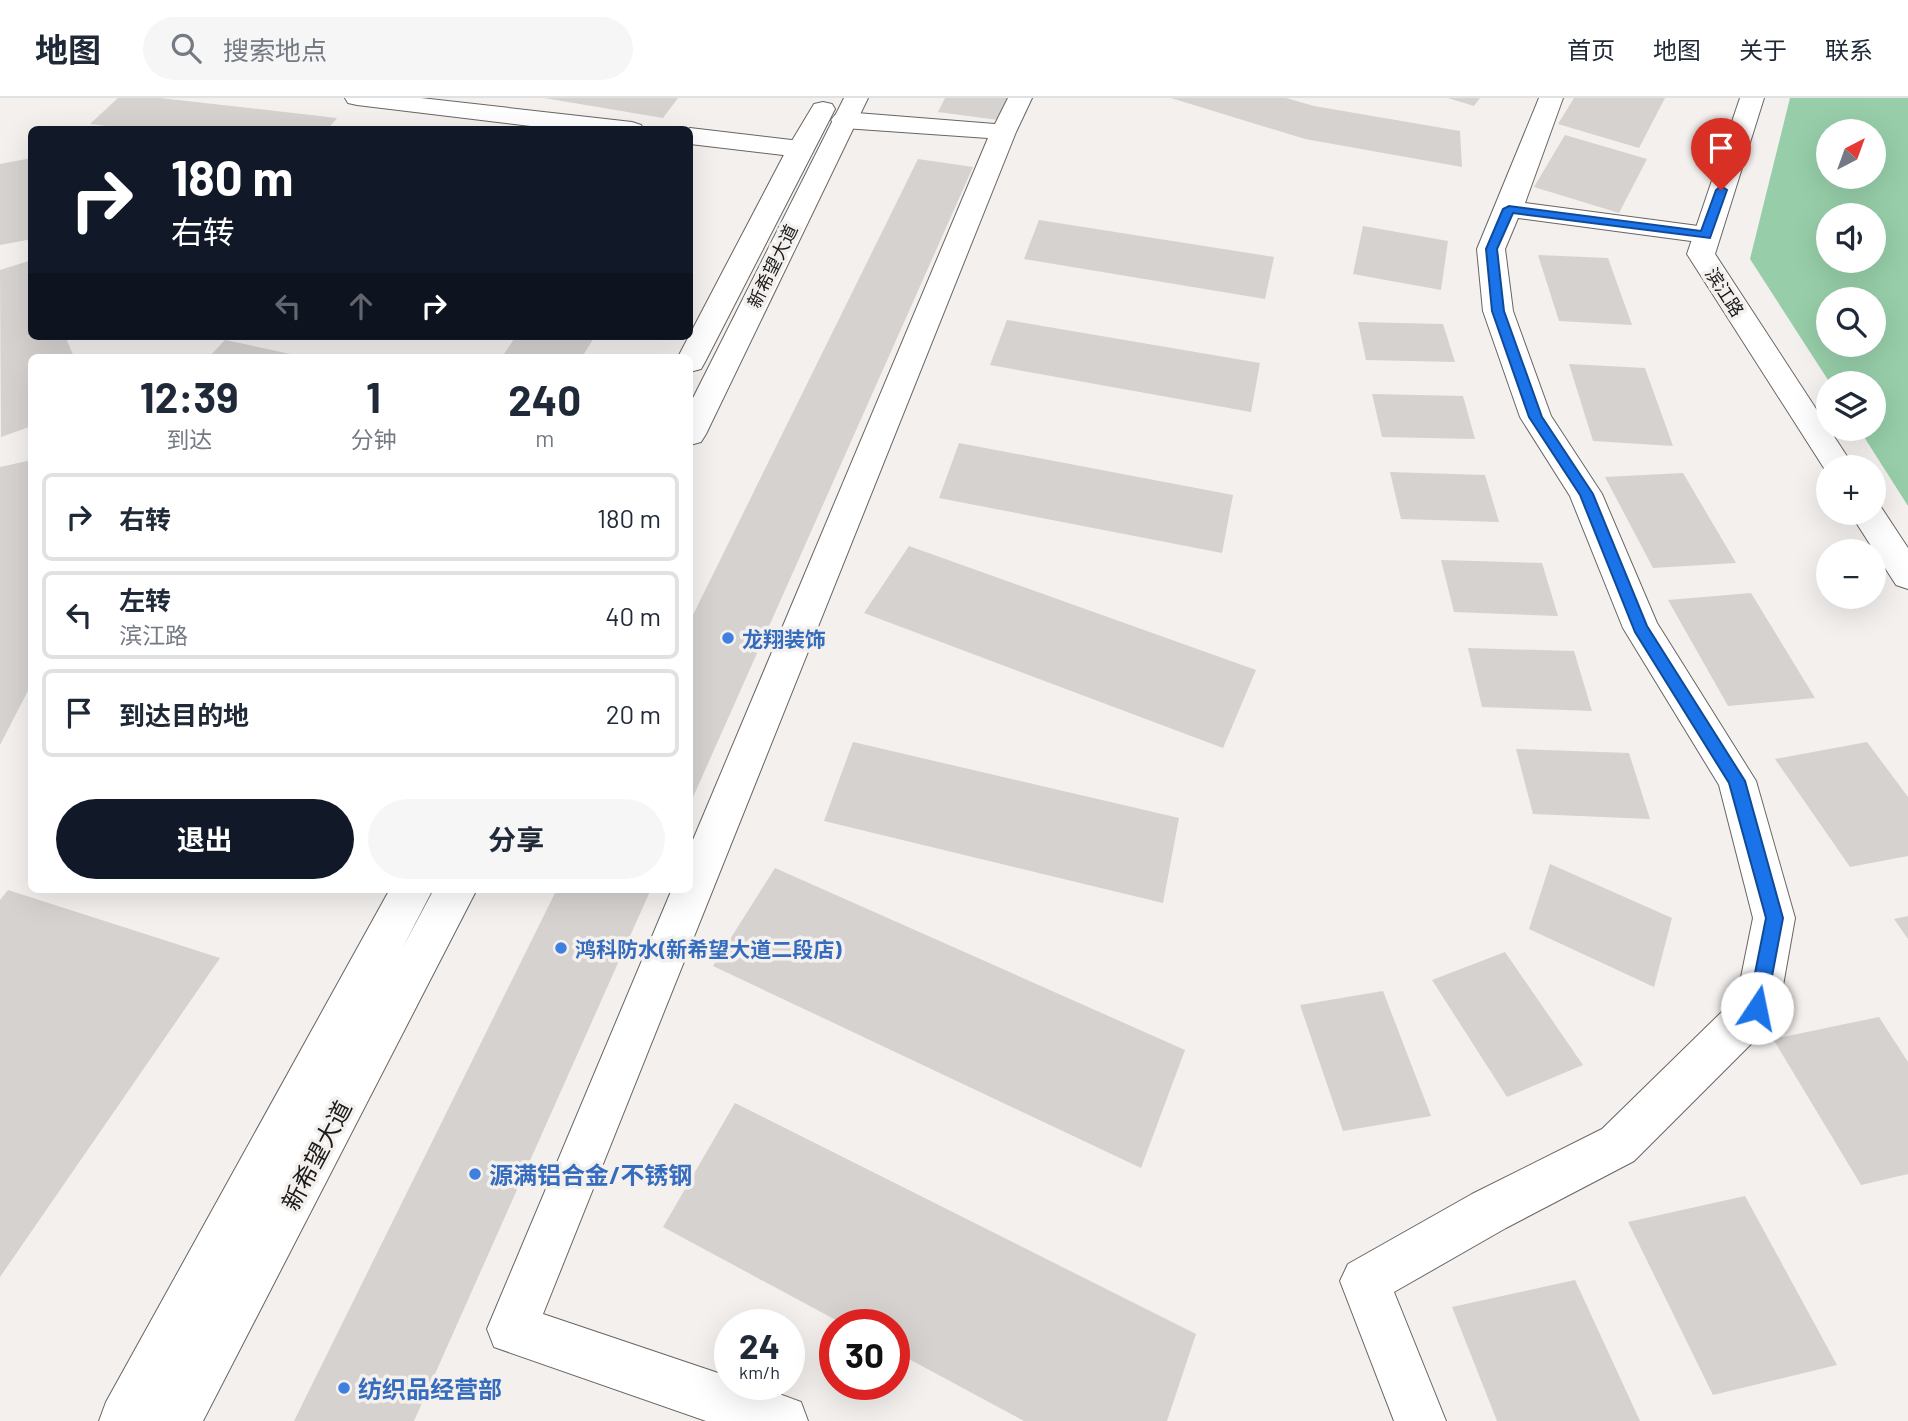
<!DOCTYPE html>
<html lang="zh">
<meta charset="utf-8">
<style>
:root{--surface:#fff;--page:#f6f6f7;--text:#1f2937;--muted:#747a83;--line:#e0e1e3;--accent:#111827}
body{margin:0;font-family:Barlow,"Noto Sans SC",sans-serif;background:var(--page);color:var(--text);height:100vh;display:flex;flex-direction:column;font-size:26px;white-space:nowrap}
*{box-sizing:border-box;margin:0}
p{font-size:23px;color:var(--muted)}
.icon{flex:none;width:38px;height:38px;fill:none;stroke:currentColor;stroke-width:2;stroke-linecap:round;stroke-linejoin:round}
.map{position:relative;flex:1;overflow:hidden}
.panel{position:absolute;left:28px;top:256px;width:665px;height:539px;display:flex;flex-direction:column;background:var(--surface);border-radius:10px;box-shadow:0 7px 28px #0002}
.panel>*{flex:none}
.banner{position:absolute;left:28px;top:28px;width:665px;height:214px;border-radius:10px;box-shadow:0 7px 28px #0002;background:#111827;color:#fff;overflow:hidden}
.needle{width:46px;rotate:41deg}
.tools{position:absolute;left:1816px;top:21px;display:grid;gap:14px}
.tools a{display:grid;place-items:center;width:70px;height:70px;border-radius:50%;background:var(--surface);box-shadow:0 7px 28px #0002;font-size:35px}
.speed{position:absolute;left:714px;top:1211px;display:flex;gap:14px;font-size:35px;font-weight:700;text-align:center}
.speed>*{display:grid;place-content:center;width:91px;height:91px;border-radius:50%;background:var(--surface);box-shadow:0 7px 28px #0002;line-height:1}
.speed small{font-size:18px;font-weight:400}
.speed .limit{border:10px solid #d22;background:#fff;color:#111}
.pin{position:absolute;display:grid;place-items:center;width:60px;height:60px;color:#fff;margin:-72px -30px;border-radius:50% 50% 50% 0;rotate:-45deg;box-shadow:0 0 7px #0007}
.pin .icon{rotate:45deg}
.me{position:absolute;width:77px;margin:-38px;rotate:11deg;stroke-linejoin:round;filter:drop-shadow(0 0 5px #0008)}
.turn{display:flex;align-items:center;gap:24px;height:147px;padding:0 28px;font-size:32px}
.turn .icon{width:91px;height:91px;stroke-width:2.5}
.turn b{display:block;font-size:49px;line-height:60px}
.lanes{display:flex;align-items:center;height:66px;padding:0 28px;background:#0003;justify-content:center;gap:35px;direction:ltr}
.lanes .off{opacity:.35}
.eta{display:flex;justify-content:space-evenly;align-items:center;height:119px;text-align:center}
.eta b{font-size:42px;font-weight:700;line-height:49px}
.button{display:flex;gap:14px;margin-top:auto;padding:14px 28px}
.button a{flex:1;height:80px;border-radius:42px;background:var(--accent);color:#fff;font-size:28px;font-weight:700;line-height:80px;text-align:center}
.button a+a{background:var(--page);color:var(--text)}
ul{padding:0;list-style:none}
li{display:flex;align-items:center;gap:21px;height:88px;margin:0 14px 10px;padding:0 14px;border:4px solid var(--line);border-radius:10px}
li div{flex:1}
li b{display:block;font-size:26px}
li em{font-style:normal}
header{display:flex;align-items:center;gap:42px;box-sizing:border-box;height:98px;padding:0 35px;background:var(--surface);border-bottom:2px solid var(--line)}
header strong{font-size:33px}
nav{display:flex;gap:38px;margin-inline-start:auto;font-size:24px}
.search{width:490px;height:63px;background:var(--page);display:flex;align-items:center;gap:18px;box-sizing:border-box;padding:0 24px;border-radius:38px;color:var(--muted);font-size:26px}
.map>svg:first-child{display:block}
.green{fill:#97cea9;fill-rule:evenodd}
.building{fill:#d5d2d0}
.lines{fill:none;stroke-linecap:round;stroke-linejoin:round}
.street-casing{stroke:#686563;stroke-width:2}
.secondary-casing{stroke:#686563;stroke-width:2}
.street{fill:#fff;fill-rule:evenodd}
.secondary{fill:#fff;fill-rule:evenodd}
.route{fill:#1a73e8;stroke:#114b97;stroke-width:2}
.shop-dot{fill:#3f7fe0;stroke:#f3f0ee;stroke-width:2.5}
.labels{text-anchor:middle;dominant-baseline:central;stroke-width:7;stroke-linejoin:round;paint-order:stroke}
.far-street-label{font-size:18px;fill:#1c1b1a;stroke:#f3f0ee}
.shop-label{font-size:21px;font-weight:bold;fill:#366cbe;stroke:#f3f0ee;text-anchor:start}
.near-street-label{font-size:24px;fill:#1c1b1a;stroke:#f3f0ee}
.near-shop-label{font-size:24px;font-weight:bold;fill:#366cbe;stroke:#f3f0ee;text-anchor:start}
</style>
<header>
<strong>地图</strong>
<div class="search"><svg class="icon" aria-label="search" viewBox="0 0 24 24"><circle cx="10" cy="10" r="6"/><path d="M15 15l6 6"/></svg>搜索地点</div>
<nav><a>首页</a><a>地图</a><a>关于</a><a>联系</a></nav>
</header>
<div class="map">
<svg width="1908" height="1323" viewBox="0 0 1908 1323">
<rect width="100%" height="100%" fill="#f3f0ee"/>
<path class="green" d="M1790,0H1908V408L1859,331H1874V285H1830L1750,161ZM1829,33H1874V79H1829ZM1874,117V163H1829V117ZM1874,201V247H1829V201Z"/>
<g class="building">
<path d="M118,0H160L337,20L327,32H139L90,26Z"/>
<path d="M544,0H678L663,20Z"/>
<path d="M945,0H1007L998,22L938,14Z"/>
<path d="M1171,0H1286L1314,8L1460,33L1462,69L1305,41Z"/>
<path d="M1448,0H1480L1474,8Z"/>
<path d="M1574,0H1665L1639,50L1558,26Z"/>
<path d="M1565,37L1647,61L1619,115L1534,89Z"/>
<path d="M32,60V141L0,147V66Z"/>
<path d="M918,61L973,69L690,706V523Z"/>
<path d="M1039,122L1274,159L1265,201L1024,161Z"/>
<path d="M1363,128L1448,143L1441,192L1353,176Z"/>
<path d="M1538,157L1608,160L1632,227L1559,223Z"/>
<path d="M32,162V238H65L74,259H32V328L1,339L0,172Z"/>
<path d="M1007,222L1260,265L1251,314L990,267Z"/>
<path d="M1358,224L1443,226L1455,264L1366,262Z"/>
<path d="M516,238H595L582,259H502Z"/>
<path d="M225,242L300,258L299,259H209Z"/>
<path d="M1569,266L1645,270L1673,348L1593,343Z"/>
<path d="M1372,296L1463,298L1475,341L1382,339Z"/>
<path d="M959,345L1233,397L1222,455L939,400Z"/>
<path d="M32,362V585L0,647V369Z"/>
<path d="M1390,374L1485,377L1499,424L1401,421Z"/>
<path d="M1683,375L1736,465L1653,470L1605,379Z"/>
<path d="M909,448L1256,572L1223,650L864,515Z"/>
<path d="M1441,462L1542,465L1558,518L1454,514Z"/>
<path d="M1751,495L1815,600L1728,608L1668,502Z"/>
<path d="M1468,550L1574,553L1592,613L1482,609Z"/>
<path d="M853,644L1179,720L1163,805L824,723Z"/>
<path d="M1867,644L1908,699V758L1850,769L1775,661Z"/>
<path d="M1516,651L1629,655L1650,721L1533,716Z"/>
<path d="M1550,766L1672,820L1654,889L1529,831Z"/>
<path d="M775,770L1185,952L1141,1070L713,868Z"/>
<path d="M557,791H651L414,1323H294Z"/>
<path d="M8,792L220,860L0,1179V802Z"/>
<path d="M1908,818V841L1894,821Z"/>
<path d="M1505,854L1583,967L1507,999L1432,882Z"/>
<path d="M1383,893L1431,1018L1343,1033L1300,907Z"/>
<path d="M1879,919L1908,964V1076L1861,1087L1773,941Z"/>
<path d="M735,1005L1196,1236L1167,1323H1024L894,1253V1227H845L663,1129Z"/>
<path d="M1745,1098L1837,1267L1713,1297L1628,1124Z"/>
<path d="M1575,1182L1640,1323H1497L1452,1209Z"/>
</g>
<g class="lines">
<g class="street-casing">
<g id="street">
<path d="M345,0H421L632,24L641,27L644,32H563L357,7L348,5Z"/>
<path d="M1008,0H1032L1016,34L543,1216L730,1279V1286C755,1286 777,1295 801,1304L808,1323H706L494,1249L487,1231L672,791H690V749L988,40L844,30L835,27L831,22L835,17L844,14L995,26Z"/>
<path d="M1539,0H1563L1525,105L1706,129L1716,131L1720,137L1716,143L1706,145L1518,120L1505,151L1513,213L1551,318L1602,396L1657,525L1756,683L1795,820L1779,910L1772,925L1634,1063L1506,1130L1394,1194L1446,1323H1394L1340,1183L1348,1166L1472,1096L1602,1031L1737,899L1753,820L1719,687L1623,530L1570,398L1520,319L1483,213L1477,151Z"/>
<path d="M690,30L800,43L809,46L813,51L809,56L800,59L690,46V32H686Z"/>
</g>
</g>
<g class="secondary-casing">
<g id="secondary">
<path d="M844,0H868L706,336L701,344L690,347V306Z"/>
<path d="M1740,0H1764L1715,156L1854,369H1829V378L1687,156Z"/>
<path d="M823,4L832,6L835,11L705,264L701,271L690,274V259H678L787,51L814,6Z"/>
<path d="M1874,405L1879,406L1908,450V491L1896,487L1850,415H1874Z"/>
<path d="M390,791H433L402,851L434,791H477L203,1323H99L106,1304Z"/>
</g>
</g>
<use href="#street" class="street"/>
<use href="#secondary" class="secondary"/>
</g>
<path class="route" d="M1721,88L1727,92L1710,140L1513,115L1497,151L1504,213L1542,319L1593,396L1647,528L1745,683L1783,820L1766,910L1764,916L1757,918L1751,916L1748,910L1766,820L1729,685L1635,534L1580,397L1529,319L1492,213L1486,151L1503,111L1509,108L1701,133L1716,92Z"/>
<g class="shop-dot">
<circle cx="728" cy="540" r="7"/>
<circle cx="561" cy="850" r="7"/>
<circle cx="475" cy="1076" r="7"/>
<circle cx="344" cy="1290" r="7"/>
</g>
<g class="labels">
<g class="far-street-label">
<text transform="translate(772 168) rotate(-64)">新希望大道</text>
<text transform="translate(1725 194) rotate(57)">滨江路</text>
</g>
<g class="shop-label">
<text x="742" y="540">龙翔装饰</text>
<text x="575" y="850">鸿科防水(新希望大道二段店)</text>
</g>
<g class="near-street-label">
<text transform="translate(316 1057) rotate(-62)">新希望大道</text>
</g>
<g class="near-shop-label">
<text x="489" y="1076">源满铝合金/不锈钢</text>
<text x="358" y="1290">纺织品经营部</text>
</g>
</g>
</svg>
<div class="tools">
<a><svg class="needle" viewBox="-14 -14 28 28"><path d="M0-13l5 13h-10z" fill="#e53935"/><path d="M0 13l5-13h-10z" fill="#747a83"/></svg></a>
<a><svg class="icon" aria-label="sound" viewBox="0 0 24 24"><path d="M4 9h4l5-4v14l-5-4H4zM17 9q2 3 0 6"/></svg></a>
<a><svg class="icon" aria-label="search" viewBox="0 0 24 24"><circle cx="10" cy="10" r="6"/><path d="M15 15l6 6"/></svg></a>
<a><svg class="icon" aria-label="layers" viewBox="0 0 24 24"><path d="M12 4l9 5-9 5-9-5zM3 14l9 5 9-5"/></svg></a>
<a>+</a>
<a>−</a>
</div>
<div class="speed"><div>24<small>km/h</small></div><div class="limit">30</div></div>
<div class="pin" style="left:1721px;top:92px;background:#d93025"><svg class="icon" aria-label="arrive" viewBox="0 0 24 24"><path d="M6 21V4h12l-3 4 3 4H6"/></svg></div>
<svg class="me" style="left:1757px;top:910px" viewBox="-20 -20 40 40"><circle r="19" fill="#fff"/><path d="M0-13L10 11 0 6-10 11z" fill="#1a73e8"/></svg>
<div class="banner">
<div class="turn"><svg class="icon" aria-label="right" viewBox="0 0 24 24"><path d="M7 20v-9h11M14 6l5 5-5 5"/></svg><div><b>180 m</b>右转</div></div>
<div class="lanes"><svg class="icon off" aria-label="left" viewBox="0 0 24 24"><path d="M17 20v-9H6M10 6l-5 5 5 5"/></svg><svg class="icon off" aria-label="ahead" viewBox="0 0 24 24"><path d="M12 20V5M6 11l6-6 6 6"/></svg><svg class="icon" aria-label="right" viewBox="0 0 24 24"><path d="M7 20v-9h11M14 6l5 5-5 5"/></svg></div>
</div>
<section class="panel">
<div class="eta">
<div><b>12:39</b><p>到达</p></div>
<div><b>1</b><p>分钟</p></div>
<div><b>240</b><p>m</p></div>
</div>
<ul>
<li><svg class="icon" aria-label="right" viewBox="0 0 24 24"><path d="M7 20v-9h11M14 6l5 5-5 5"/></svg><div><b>右转</b></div><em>180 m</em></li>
<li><svg class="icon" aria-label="left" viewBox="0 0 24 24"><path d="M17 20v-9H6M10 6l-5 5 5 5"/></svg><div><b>左转</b><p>滨江路</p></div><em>40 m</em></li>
<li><svg class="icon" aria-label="arrive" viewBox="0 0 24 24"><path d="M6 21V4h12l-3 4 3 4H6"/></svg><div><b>到达目的地</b></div><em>20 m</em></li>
</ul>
<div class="button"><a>退出</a><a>分享</a></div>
</section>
</div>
